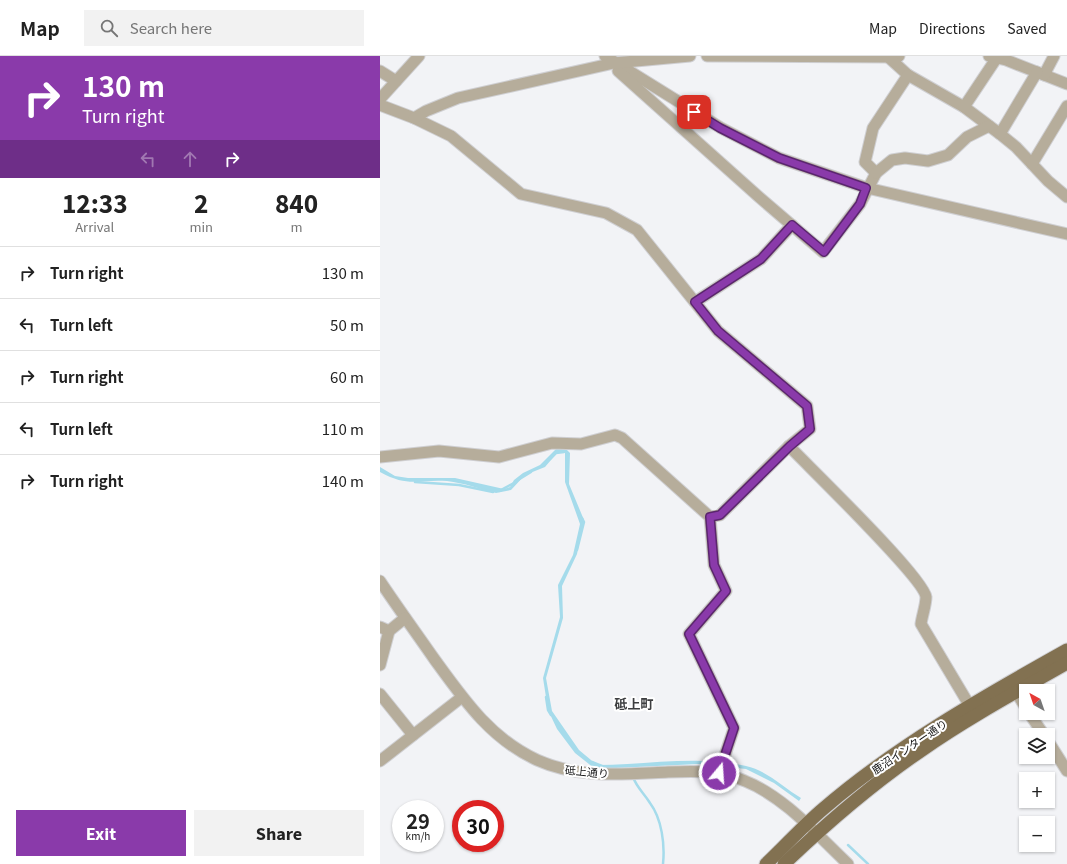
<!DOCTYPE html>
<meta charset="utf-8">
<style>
:root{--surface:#fff;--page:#f2f2f2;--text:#222;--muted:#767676;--line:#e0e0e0;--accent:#8a3aaa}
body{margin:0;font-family:Georgia,"Noto Sans JP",serif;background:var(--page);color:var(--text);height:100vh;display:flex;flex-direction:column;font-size:15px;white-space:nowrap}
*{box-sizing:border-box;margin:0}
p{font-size:13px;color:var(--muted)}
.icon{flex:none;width:22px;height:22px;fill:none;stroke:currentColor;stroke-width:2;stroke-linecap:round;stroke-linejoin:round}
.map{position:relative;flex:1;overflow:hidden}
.drawer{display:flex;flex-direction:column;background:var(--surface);width:380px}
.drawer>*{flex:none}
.top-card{background:#8a3aaa;color:#fff;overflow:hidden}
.needle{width:26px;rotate:320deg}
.fabs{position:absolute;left:639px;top:628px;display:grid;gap:8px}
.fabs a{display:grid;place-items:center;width:36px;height:36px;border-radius:0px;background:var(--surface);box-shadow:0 1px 3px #0004;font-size:20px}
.speed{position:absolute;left:12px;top:744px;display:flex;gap:8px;font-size:20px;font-weight:700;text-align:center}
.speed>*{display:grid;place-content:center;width:52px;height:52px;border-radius:50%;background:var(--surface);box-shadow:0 1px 3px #0004;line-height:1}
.speed small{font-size:10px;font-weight:400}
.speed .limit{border:6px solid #d22;background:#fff;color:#111}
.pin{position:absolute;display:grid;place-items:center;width:34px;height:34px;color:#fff;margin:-17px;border-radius:8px;box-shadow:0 2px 6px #0006}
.me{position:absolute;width:44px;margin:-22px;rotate:18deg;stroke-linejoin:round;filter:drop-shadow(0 0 3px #0008)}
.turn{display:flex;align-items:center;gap:14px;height:84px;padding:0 16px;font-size:18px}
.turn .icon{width:52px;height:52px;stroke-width:2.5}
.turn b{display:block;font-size:28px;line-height:34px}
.lanes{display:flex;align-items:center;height:38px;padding:0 16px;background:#0003;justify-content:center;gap:20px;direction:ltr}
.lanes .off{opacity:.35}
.eta{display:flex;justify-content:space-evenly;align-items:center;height:68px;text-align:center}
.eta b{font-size:24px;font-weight:800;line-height:28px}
.cta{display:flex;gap:8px;margin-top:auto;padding:8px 16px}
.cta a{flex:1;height:46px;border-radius:0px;background:var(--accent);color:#fff;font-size:16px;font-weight:800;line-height:46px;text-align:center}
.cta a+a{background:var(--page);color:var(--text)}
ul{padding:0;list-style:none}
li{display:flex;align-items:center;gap:12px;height:52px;padding:0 16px;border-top:1px solid var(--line)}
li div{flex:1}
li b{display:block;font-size:15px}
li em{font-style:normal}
header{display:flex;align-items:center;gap:24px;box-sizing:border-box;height:56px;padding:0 20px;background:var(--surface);border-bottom:1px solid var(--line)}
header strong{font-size:19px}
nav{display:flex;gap:22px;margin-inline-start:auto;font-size:14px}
.search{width:280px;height:36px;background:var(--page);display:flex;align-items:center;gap:10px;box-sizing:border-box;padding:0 14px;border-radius:0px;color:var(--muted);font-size:15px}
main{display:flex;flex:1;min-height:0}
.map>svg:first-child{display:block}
.water{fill:#a5dbeb}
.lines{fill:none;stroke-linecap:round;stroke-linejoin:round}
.stream{stroke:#a5dbeb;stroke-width:2.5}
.minor-casing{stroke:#cfcfd2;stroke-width:13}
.major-casing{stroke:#cfcfd2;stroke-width:15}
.minor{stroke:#b6ad9b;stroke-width:11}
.major{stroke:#827151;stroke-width:13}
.route-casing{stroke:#5a266e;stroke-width:10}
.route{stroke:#8a3aaa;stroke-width:7}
.labels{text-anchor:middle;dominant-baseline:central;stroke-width:4;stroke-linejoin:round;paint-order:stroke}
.street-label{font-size:11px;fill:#151516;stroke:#fff}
.quarter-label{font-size:13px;font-weight:bold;fill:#3d3e40;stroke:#fff}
</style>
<header>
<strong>Map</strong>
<div class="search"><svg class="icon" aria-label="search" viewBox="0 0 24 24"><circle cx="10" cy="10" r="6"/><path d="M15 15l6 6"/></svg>Search here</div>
<nav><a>Map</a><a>Directions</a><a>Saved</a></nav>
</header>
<main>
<section class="drawer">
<div class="top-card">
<div class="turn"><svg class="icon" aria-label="right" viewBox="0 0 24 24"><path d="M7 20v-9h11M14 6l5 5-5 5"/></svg><div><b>130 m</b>Turn right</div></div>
<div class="lanes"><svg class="icon off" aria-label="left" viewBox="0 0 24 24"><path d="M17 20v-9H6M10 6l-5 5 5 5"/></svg><svg class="icon off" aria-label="ahead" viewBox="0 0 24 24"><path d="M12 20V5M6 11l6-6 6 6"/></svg><svg class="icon" aria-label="right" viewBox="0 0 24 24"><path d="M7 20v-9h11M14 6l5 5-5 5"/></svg></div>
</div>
<div class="eta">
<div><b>12:33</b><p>Arrival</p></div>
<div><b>2</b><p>min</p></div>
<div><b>840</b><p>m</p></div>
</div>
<ul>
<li><svg class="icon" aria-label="right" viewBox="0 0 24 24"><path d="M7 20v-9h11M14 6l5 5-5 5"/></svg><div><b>Turn right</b></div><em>130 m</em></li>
<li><svg class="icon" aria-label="left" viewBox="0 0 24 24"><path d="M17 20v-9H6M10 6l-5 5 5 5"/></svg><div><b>Turn left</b></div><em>50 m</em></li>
<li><svg class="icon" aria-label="right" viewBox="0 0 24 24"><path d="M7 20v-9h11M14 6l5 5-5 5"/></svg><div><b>Turn right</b></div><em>60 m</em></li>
<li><svg class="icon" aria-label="left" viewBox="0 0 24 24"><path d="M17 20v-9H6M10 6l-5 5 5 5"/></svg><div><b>Turn left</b></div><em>110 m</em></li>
<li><svg class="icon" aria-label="right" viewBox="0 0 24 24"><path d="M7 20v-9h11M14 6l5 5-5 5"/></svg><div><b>Turn right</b></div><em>140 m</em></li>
</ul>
<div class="cta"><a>Exit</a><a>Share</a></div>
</section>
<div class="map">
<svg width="687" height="808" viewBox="0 0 687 808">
<rect width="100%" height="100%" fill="#f2f3f6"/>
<path class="water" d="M176,393H186L190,397L189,428L204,464L197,498L182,530L183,562L166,622L172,655L199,694L217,709C264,709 320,699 366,710C386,714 404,732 421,742L419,745L394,727L366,713L318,708L236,712H214L195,697L177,673L168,654L163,622L180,561L178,529L193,499L200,468L185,426V397H177L165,411L145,419L131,434L116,437C100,433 84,427 67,425C38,423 29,432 0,416V411L15,420L28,422H75L124,433L130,431L134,424L143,417L160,409Z"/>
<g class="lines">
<g class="stream">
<path d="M170,403L176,397L184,396"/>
<path d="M138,424L151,416"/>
<path d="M35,426L79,429L113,436"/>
<path d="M119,435L134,427"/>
<path d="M197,494L204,466L202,462"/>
<path d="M166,641L168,654L171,659"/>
<path d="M212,706L222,710"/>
<path d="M253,721C257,732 264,737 270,747C282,763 285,789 283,808"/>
<path d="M468,789L488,808"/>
</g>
<g class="minor-casing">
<g id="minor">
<path d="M225,0L341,72L399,102L487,132L687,178"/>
<path d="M327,0L509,1L519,0"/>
<path d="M507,0L528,19L584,51L620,78L636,91L668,125L687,141"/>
<path d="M609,0L626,4L687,28"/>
<path d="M0,15L16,25"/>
<path d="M238,15L379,141L443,196L480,148L496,117L485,106L493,72L528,19"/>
<path d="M664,19L674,0"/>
<path d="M0,43L39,0"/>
<path d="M0,49L34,62L71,80L141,138L226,157L257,174L338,275L427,350L430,373L409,390L340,459L330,461"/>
<path d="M584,51L618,0"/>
<path d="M34,62L46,55L78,42L234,7L310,0"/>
<path d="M620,78L657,16"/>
<path d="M652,108L687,50"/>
<path d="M496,117L512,104L525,102L548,105L568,99L587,81L609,70"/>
<path d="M315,246L381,203L412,169"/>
<path d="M409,390C429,411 544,522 546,541C546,549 542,560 541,568L594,657"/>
<path d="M0,401L59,395L119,401L172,387L201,388L235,379L242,382L330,461L334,509L346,535L309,578L354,672L339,717"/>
<path d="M0,525C18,552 37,578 55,604C84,644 111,683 157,704C199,723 244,718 288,716C314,715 341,714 365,725C405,741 437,779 468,808"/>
<path d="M0,571L9,575L25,562"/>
<path d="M0,609L9,575"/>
<path d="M636,636L646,652"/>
<path d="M0,638L33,679"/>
<path d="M649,657L664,679"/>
<path d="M668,685L687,715"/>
<path d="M0,705L82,641"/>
</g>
</g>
<g class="major-casing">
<g id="major">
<path d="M386,808C405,790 423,770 443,753C516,690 603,641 687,594"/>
<path d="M404,808C447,767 492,728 542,694C588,662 638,635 687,607"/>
</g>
</g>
<use href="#minor" class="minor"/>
<use href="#major" class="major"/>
</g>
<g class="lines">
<g class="route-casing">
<path id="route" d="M314,56L340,72L399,102L486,132L480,148L444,196L412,169L381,203L315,246L338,275L427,350L430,373L410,390L340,459L330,461L334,509L346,535L309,578L354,672L339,717"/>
</g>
<use href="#route" class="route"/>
</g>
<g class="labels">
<g class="street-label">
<text transform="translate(529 690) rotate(-34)">鹿沼インター通り</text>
<text transform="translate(207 715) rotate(6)">砥上通り</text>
</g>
<g class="quarter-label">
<text x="254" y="647">砥上町</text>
</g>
</g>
</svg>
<div class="fabs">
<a><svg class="needle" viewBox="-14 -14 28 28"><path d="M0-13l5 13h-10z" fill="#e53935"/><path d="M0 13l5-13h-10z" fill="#767676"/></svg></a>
<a><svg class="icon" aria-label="layers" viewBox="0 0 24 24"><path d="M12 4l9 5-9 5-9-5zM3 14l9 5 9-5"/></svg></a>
<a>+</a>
<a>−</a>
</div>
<div class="speed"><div>29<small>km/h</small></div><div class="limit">30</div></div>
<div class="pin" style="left:314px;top:56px;background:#d93025"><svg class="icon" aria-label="arrive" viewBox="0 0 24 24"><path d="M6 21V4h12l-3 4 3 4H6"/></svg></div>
<svg class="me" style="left:339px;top:717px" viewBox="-20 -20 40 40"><circle r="17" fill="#8a3aaa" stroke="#fff" stroke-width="3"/><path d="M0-11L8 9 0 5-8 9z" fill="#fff"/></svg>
</div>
</main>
